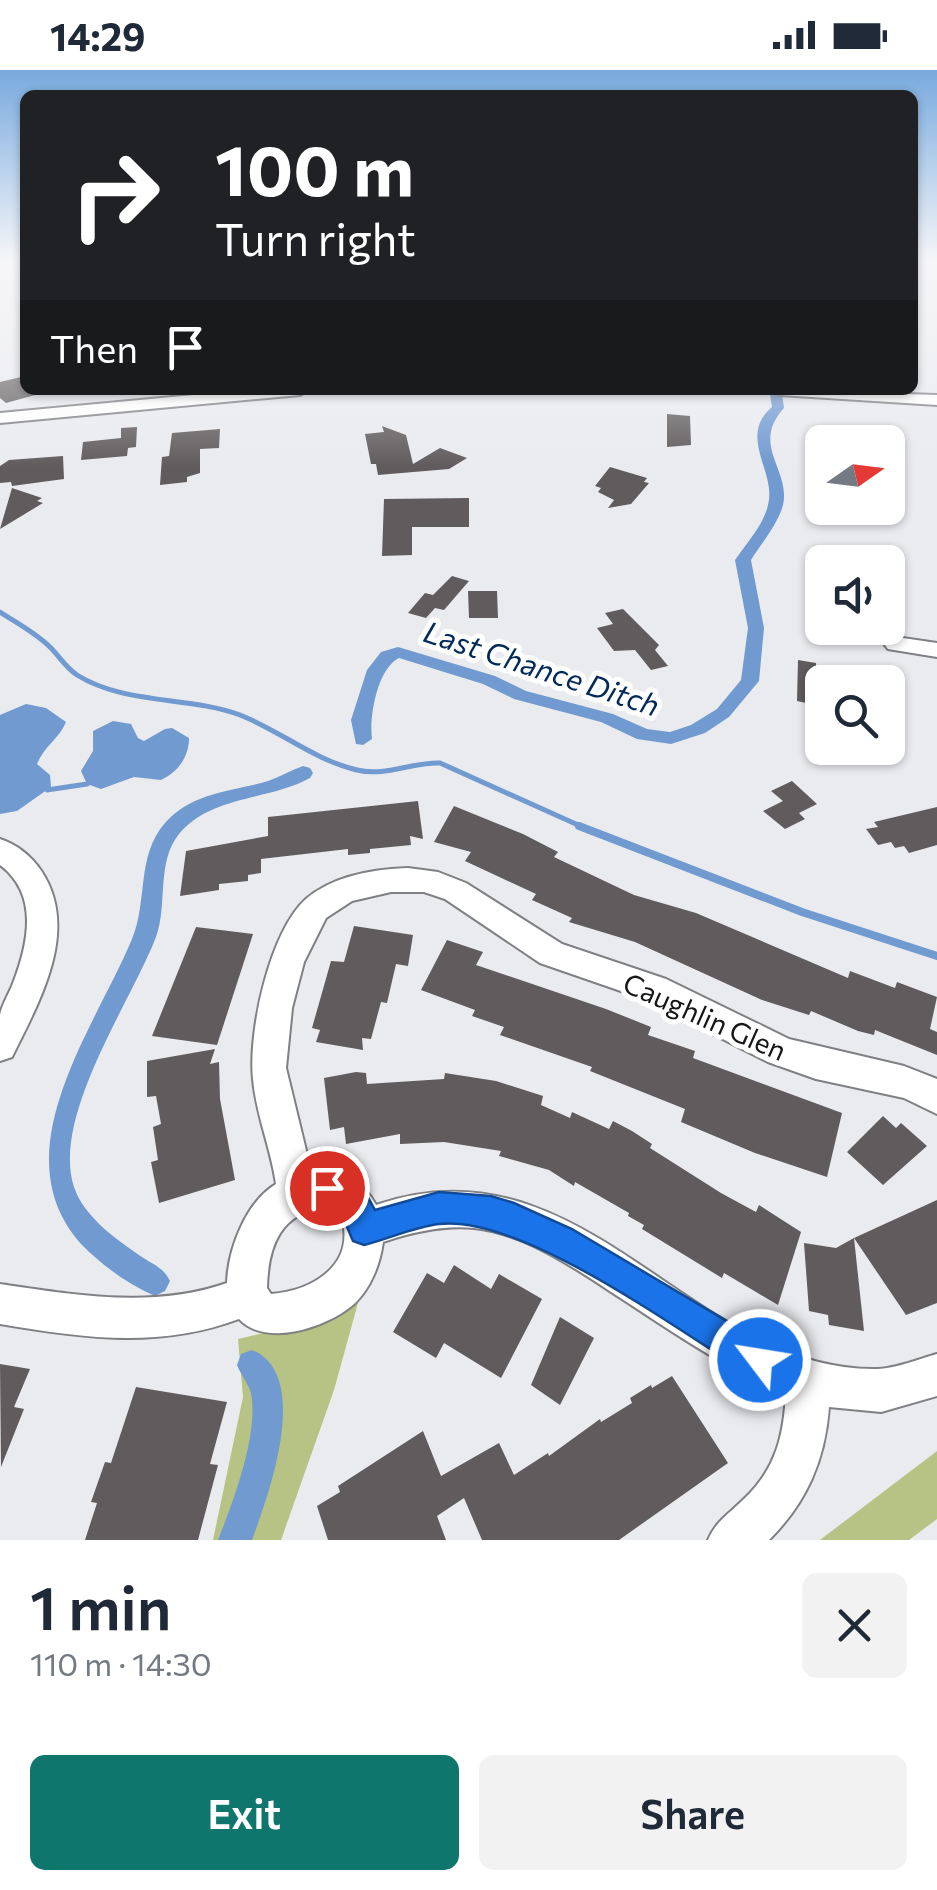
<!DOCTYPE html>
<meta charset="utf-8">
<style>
:root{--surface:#fff;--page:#f2f2f3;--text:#1f2937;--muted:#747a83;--accent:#0f766e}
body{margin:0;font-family:Commissioner,sans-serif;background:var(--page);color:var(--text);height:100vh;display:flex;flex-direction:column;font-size:38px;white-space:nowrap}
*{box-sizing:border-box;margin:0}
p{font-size:32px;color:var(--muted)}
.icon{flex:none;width:55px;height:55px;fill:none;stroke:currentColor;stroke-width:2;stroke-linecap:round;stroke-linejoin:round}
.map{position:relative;height:1470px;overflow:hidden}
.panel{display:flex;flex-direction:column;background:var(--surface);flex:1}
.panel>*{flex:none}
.guide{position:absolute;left:20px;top:20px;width:898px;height:305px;border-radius:15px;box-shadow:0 2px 8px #0004;background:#202124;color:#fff;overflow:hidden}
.needle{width:65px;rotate:76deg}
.fabs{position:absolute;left:805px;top:355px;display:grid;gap:20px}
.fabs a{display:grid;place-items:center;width:100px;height:100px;border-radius:15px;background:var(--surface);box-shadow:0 2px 8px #0004;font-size:50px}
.pin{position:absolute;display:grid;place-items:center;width:85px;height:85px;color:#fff;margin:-42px;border:5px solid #fff;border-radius:50%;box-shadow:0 2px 10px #0007}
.me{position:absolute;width:110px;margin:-55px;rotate:301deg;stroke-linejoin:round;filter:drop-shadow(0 0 8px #0008)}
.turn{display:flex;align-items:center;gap:35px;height:210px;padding:0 30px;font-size:45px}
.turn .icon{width:130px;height:130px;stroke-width:2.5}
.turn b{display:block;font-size:70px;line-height:85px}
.then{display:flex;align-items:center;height:95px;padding:0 30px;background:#0003;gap:20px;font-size:38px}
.round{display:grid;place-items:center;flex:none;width:105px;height:105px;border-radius:15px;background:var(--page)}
.summary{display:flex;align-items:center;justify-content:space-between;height:170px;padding:0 30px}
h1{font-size:60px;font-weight:600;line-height:75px}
.action{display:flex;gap:20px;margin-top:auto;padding:20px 30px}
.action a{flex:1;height:115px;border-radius:15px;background:var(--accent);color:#fff;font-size:40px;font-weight:600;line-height:115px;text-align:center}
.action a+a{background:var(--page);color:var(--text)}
.status{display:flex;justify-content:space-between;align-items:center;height:70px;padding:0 50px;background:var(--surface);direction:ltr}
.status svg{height:28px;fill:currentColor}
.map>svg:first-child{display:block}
.green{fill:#b6c384}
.water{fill:#719ad0}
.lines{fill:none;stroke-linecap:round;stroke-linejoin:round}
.stream-far1{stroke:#719ad0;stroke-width:5}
.stream{stroke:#719ad0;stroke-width:8}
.canal{fill:#719ad0;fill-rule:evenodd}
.building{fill:#605c5d}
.minor-casing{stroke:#7f8084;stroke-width:4}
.minor{fill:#fff;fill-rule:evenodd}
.route{fill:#1a73e8;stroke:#114b97;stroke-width:2.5}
.labels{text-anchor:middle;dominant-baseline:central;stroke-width:10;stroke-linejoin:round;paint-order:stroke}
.street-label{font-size:28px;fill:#151617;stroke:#fff}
.water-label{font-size:30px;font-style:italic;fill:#012a5a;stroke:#fff}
</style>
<div class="status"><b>14:29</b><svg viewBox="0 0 49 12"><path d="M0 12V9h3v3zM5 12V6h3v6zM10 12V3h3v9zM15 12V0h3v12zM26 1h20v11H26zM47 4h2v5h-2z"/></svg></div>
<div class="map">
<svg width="937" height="1470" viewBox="0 0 937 1470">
<rect width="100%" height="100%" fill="#eaebef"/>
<g class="green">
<path d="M361,1222L334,1320L281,1470H213L243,1327L238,1269L276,1260Z"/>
<path d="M937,1381V1449L909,1470H820Z"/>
</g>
<g class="water">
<path d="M26,634L46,638L66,652C59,669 44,676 37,694L50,705L51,717L17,741L0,744V645Z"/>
<path d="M113,651L131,654L138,668L144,671L165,659L172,658L189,668C189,687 178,702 161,710L134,707L101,719L87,714L81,701L93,681V661Z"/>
</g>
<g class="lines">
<g class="stream-far1">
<path d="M0,542C17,553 36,563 50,577C60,587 65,597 77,605C125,635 189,626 240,645C279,660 314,690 357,700C384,707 412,692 440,693L587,759"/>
<path d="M47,720L87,714"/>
</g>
<path class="stream" d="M579,756L802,842L937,886"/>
<g class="canal">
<path d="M776,320L782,324L784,338C750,375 791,400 783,435C778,454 761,474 751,490L764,558L759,611L729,647L705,663L671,674L637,669L601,652L514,629L483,614L399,588C377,599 369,647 372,669L363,675L356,674L351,650L367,600L381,582L398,577L495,606L526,621L613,644L647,659L670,662L691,655L717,639L741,610L748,558L735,490C746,474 764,454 768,435C777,402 737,367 772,337L770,324Z"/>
<path d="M303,696L310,698L313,703L310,708C268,731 211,725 179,764C156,792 168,835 156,867C131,932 51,1047 74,1117C84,1147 117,1170 142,1187C154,1195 164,1198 170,1211L165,1221L155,1226C127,1214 102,1195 81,1174C0,1083 94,960 132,869C148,831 136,786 165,753C192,722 231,722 268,711C280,707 291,700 303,696Z"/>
<path d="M252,1280C313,1305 268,1426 252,1470H218C233,1432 259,1364 251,1323C248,1313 241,1305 237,1295L241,1284Z"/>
</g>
</g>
<g class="building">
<path d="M25,306V320L35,325L6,333L0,328V312Z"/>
<path d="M667,344L690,346L691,375L667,377Z"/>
<path d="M382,356L406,365L413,394L440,378L467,388L449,399L378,405L376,394H371L365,364L384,362Z"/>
<path d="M137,357L136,377L128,378L127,386L81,390L83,372L121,368V358Z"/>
<path d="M220,359L219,378L200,379V403L187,407V412L160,415L162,387L169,386L172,363Z"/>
<path d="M63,386L64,409L12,416L11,412L0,413V396L9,390Z"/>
<path d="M610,397L647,408L644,412L649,413L631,434L608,438L614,430L598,422L601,418L595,416Z"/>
<path d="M12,418L42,428L37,431L43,433L0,459Z"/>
<path d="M469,428V457H412V485L382,486L384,429Z"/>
<path d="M452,506L469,511L444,540L435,538L426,548L408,543L425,523L433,525Z"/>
<path d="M468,521H497L498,548H469Z"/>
<path d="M623,539L659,575L655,580L668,596L651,600L635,580L614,581L597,558L613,554L605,543Z"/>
<path d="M798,590L816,593V608L822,609V647L807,644L806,633L797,631Z"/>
<path d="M792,711L817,734L799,743L805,749L785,759L763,741L783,731L771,721Z"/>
<path d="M418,731L423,769L410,766L411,775L370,779V783L348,785V779L261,789V803L248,805V811L219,814V820L180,826L186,781L268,766V747Z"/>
<path d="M454,736L523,764L558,782L554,787L634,825L696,843L848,908L850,901L895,918L897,912L937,927L930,959L937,962V985L875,960L874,965L858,961L811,941L809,945L762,930L635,872L569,852L572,848L532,830L536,824L465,791L471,782L434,772Z"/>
<path d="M937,737V775L909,783L904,776L895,778L891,772L878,775L866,759L878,757L874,752Z"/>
<path d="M354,856L413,865L408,896L396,894L387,933L381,932L371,969L362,968L363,980L316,972L320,960L312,958L331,891L344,892Z"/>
<path d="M196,857L253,864L217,975L152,966Z"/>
<path d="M447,870L483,882L476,895L606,939L651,957L648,965L695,981L693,988L842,1043L827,1107L755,1083L681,1052L685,1039L590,1001L592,997L500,965L504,957L472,946L475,940L421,920Z"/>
<path d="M215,979L210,994L219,992L220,1029L235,1110L159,1133L151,1092L158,1090L153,1057L161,1054L156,1026L147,1027V991Z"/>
<path d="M356,1002L366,1003L367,1014L444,1009L445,1003L496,1011L543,1026L541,1035L570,1048L572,1042L609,1059L613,1051L632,1061L652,1074L650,1078L721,1123L756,1142L759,1135L801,1162L778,1235L724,1203L722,1208L642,1159L644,1155L628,1146L629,1143L575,1112L574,1116L549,1100L499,1086L501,1081L444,1072L400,1074V1064L346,1074L344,1057L330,1060L324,1008Z"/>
<path d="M883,1046L896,1058L901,1053L927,1076L883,1115L847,1082Z"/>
<path d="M937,1130V1233L906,1245L854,1168Z"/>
<path d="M854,1168L864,1261L829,1255L828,1245L809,1241L804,1173L836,1178Z"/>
<path d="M454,1195L491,1219L499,1204L542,1229L501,1308L444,1273L436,1288L393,1262L427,1203L444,1213Z"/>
<path d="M560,1247L594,1268L560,1335L531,1315Z"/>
<path d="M0,1294L30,1299L14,1337L24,1339L1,1397Z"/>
<path d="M672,1306L728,1393L619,1470H482L464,1428L437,1446L446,1470H328L317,1436L340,1422L338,1416L423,1361L441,1406L499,1373L514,1405L548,1383L549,1386L600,1349L601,1352L632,1333L630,1328L651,1315L652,1318Z"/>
<path d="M136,1317L227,1332L210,1394L218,1395L198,1470H85L97,1433L91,1432L105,1392L111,1393Z"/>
</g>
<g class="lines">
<g class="minor-casing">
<g id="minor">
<path d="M247,320H308L300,325L0,353V343Z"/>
<path d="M772,320L937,325V335L780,325Z"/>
<path d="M896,567L937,573V587L888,579L884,574L888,569Z"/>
<path d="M0,769C18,775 32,787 42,802C80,861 39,932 12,987L0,991C0,976 0,959 0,945C2,935 8,925 12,916C28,875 40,825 0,795Z"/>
<path d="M408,798L438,802L466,813L562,874L666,909L789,969L904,996L937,1009V1044L904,1028L816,1009L768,992L644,929L540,893L445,829L424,822H391L352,831L326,848L304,892L292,938L286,998L311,1101C339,1097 363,1111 376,1135C584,1063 692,1303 878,1299C897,1298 919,1289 937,1284V1326L881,1342L829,1337C825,1390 807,1432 769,1470H708C716,1451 729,1444 744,1429C776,1399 784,1365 786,1322C726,1300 673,1262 619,1227C576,1199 527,1164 474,1158C443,1155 413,1162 383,1172C380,1194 371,1218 354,1234C328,1257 266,1278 239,1249C159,1279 82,1268 0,1254V1214C75,1225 153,1239 227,1213C228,1179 246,1132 276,1114C271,1078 256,1045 253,1009C248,961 270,861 306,829C333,806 374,799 408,798ZM327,1137L343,1152C353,1197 311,1221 271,1224L267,1218C268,1175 281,1142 327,1137Z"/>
</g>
</g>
<use href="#minor" class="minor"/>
</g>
<linearGradient id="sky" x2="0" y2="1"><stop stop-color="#78aade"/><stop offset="0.48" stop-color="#f6f6f8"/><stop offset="1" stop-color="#f6f6f8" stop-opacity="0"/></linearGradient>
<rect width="937" height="397" fill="url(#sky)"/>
<path class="route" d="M327,1102L361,1115L375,1140L439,1122L491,1126L514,1133L572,1159L772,1278L778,1290L772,1303L760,1308L748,1303C674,1258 522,1145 439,1154C414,1157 388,1169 364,1175L353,1171L339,1138L316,1129L312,1118L316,1107Z"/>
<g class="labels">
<g class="street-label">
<text transform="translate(705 946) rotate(24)">Caughlin Glen</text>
</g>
<g class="water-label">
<text transform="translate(542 597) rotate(18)">Last Chance Ditch</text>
</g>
</g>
</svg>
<div class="fabs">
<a><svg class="needle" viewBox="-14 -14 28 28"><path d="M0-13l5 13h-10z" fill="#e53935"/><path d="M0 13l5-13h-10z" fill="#747a83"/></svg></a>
<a><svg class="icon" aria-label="sound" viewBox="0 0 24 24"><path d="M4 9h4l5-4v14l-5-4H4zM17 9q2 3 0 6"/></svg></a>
<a><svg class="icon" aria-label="search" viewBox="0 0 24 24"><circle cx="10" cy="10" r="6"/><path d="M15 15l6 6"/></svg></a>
</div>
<div class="pin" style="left:327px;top:1118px;background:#d93025"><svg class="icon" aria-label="arrive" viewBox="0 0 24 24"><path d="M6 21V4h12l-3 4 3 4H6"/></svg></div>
<svg class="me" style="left:760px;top:1290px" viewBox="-20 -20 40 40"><circle r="17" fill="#1a73e8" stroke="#fff" stroke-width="3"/><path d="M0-11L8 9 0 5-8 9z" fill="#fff"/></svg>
<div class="guide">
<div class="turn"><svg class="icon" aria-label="right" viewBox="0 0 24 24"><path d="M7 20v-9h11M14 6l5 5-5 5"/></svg><div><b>100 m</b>Turn right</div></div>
<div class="then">Then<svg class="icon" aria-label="arrive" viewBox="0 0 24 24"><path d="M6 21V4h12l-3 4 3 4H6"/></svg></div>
</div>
</div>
<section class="panel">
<div class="summary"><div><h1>1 min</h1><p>110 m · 14:30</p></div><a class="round"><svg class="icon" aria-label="close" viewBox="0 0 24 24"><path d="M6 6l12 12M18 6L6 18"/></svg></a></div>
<div class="action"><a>Exit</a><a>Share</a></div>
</section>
